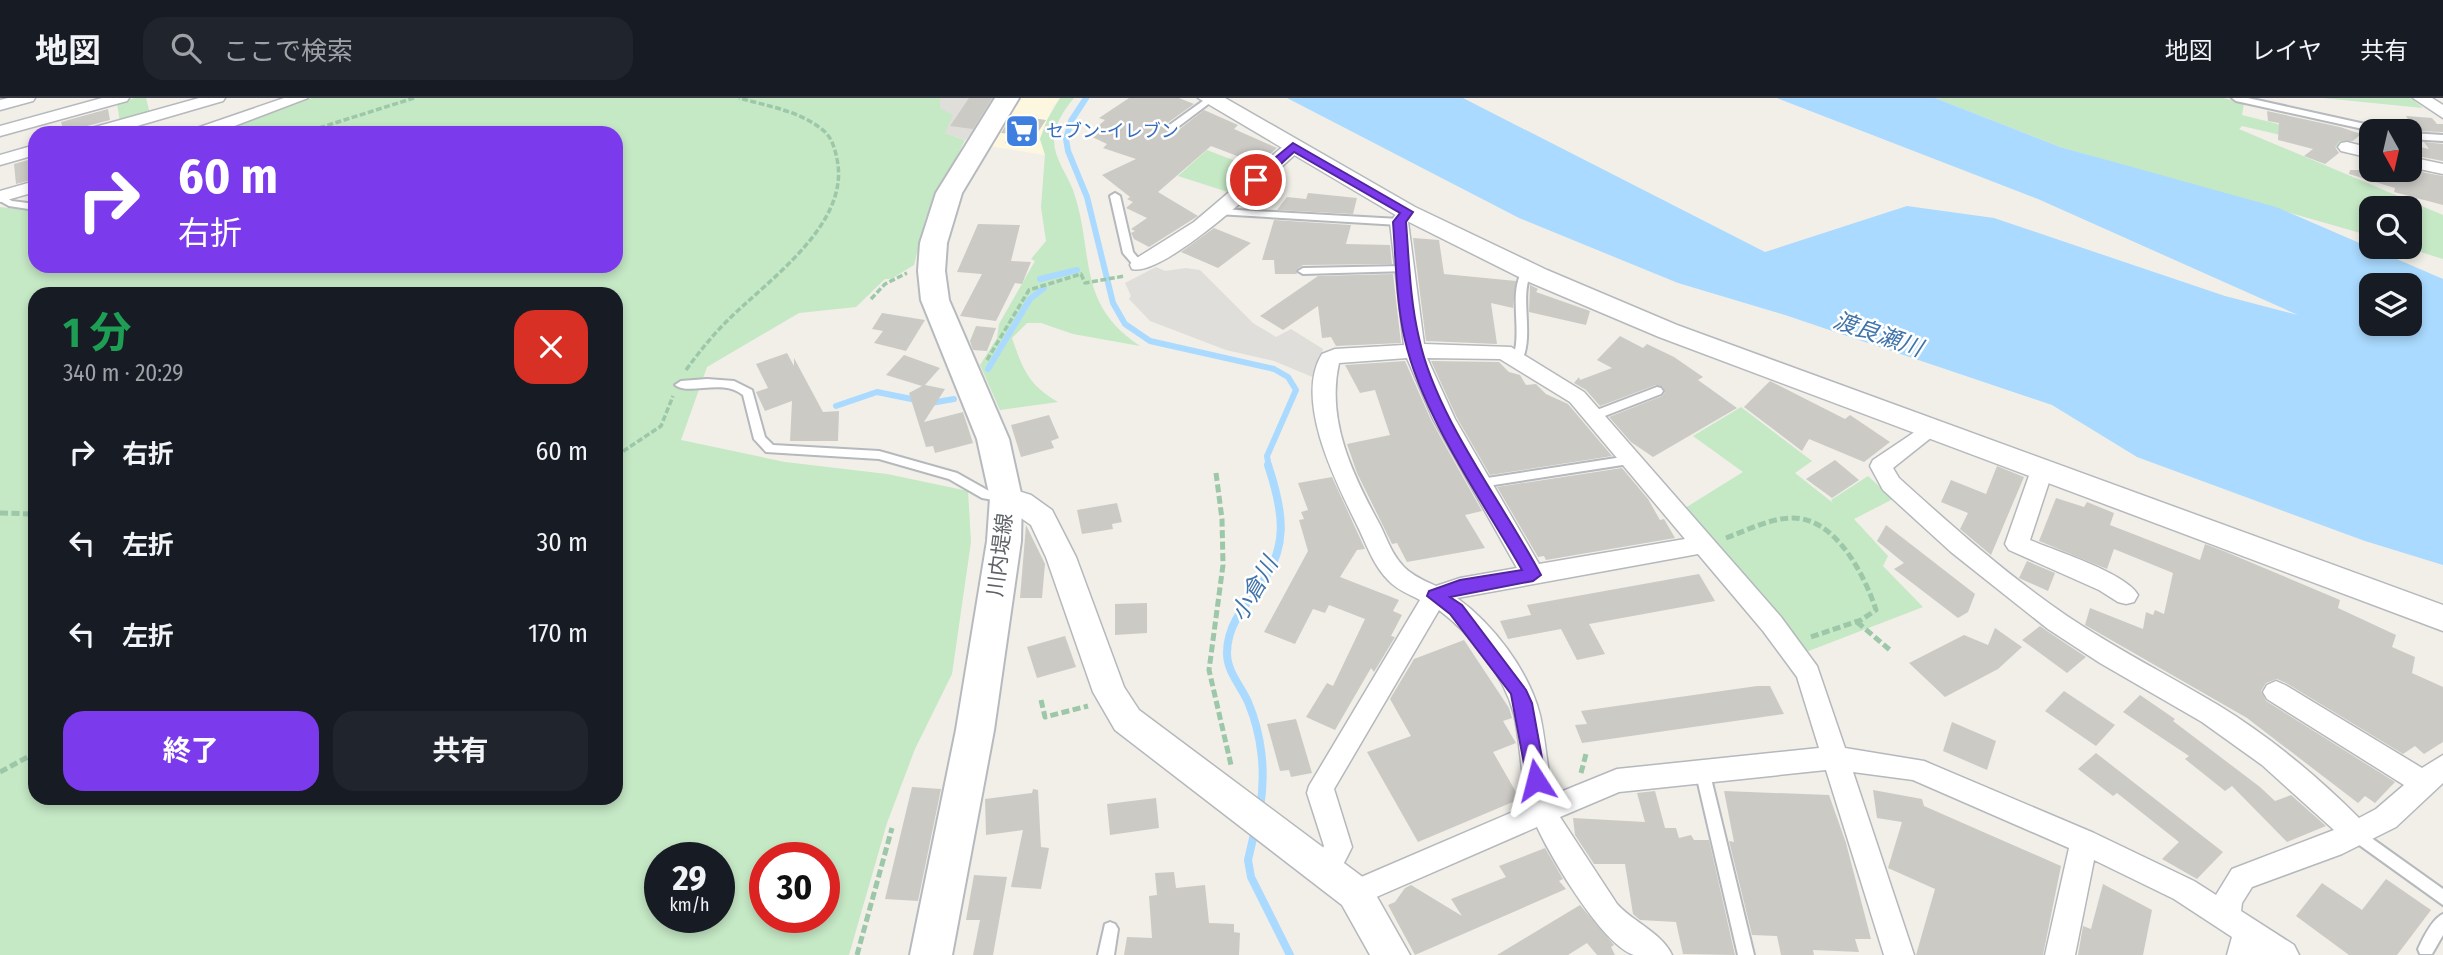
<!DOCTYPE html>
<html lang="ja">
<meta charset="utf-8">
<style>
:root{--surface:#171b24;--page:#20242c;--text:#f1f3f6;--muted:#9ea1a6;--line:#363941;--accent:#7c3aed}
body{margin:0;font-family:"Fira Sans Condensed","Noto Sans JP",sans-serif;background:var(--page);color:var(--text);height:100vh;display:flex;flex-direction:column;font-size:26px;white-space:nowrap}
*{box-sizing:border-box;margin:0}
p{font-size:23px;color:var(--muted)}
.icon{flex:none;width:38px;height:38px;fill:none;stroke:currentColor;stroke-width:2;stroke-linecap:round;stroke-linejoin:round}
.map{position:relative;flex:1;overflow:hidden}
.details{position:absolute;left:28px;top:189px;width:595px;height:518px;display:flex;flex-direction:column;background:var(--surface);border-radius:21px;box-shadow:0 4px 10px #0003}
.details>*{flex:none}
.banner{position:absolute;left:28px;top:28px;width:595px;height:147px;border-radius:21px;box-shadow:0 4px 10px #0003;background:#7c3aed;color:#fff;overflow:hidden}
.needle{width:46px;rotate:172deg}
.tools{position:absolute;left:2359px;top:21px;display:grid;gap:14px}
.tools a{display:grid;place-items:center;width:63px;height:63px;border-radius:14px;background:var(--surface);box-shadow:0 4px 10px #0003;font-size:35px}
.speed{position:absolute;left:644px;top:744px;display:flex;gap:14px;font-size:35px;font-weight:700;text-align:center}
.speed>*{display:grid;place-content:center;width:91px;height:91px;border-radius:50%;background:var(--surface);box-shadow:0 4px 10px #0003;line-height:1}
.speed small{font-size:18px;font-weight:400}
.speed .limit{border:10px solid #d22;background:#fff;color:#111}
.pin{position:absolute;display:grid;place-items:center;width:60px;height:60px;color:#fff;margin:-30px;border:4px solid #fff;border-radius:50%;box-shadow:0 2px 7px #0007}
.me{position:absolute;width:77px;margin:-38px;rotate:351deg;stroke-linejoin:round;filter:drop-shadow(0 0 5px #0008)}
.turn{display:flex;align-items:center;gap:24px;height:147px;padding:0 35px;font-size:32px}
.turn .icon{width:91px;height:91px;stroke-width:2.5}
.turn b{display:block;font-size:49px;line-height:60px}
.round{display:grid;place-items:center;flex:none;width:74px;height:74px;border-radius:21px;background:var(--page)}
.headline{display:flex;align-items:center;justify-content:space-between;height:119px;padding:0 35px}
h1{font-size:42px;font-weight:700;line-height:52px;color:#1e9e55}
.button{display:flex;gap:14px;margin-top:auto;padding:14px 35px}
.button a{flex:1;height:80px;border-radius:21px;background:var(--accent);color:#fff;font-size:28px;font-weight:700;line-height:80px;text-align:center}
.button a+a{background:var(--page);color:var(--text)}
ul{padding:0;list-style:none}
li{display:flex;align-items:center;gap:21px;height:91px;padding:0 35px}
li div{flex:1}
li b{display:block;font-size:26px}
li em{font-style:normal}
header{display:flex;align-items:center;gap:42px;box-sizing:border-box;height:98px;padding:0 35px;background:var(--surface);border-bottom:2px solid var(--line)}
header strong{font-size:33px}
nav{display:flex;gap:38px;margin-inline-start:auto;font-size:24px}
.search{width:490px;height:63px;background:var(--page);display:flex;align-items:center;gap:18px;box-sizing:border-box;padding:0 24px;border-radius:21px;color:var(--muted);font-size:26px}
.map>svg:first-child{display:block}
.commercial{fill:#fef7e0}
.industrial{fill:#e0deda}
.green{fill:#c5e8c5;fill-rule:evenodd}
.water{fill:#aadaff;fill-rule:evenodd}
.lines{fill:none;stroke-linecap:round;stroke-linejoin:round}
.stream-far1{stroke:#aadaff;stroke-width:6}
.stream{stroke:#aadaff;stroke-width:8}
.building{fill:#cccac5}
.service-casing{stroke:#b5b8bc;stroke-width:4}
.minor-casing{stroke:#b5b8bc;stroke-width:3}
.tertiary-casing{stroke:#b5b8bc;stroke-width:3}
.secondary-casing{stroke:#b6babf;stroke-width:4}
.path-far1{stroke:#9cc7a9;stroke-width:3.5;stroke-dasharray:6 2.5;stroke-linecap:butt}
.path{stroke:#9cc7a9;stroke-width:5;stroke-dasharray:8 3.5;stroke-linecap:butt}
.service{fill:#fff;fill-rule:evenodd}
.minor{fill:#fff;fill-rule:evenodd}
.tertiary{fill:#fff;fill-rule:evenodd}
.secondary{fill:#fff;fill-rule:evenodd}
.route{fill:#7c3aed;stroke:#51269a;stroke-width:2}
.labels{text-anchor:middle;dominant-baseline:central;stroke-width:5;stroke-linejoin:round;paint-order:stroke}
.far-shop-label{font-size:18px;fill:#366cbe;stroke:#fff;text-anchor:start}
.street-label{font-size:21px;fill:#5f6368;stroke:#fff}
.water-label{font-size:23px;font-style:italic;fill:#4174aa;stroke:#fff}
</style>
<header>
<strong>地図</strong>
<div class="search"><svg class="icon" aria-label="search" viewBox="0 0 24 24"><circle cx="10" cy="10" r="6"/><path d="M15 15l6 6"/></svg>ここで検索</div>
<nav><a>地図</a><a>レイヤ</a><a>共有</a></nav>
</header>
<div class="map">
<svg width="2443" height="857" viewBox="0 0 2443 857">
<rect width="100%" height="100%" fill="#f1efe8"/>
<path class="commercial" d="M1020,0H1060L1053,8L1040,41L1045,57L989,48Z"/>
<g class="industrial">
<path d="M935,0H995L966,42L945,35Z"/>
<path d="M1156,169L1165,173L1186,170L1200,172L1253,225L1276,239L1291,231L1323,251L1317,281L1274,263L1226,252L1150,223L1129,201L1131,198L1125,185Z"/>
</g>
<g class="green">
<path d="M135,0H146L150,16L120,25L117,5Z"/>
<path d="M312,0H940V10L953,17L945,35L965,42L926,119L914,167L891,181H885L856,209L799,215L707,269L681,342L785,364L887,376L968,393L971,444L952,576L915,651L887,725L849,857H0V109L35,113V168H616V35H217ZM35,196H616V700H35ZM660,760H719V819H660ZM765,760H824V819H765Z"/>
<path d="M1060,0H1074C1064,12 1054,26 1054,43C1054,60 1067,76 1073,92C1095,155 1075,205 1140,248L1073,236L1041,225H1027L1012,240C1023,272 1029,287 1058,304L1000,312L980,267L997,240L999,226L1035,163L1031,161L1046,143L1041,109L1045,57L1040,41L1047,22Z"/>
<path d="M1935,0H2223L2244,5L2242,17L2290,29L2291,32L2341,43L2346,45L2345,52L2242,28L2239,31L2443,117V161L2405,149H2410V110H2371V138L2060,49Z"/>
<path d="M2323,0H2411L2423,10Z"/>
<path d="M1207,52L1256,71L1228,94L1178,78Z"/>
<path d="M1741,309L1812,363L1795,375L1833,405L1831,402L1868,378L1893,401L1854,421L1888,458L1883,468L1923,509L1806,554L1685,410L1743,374L1693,338Z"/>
</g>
<path class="water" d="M1287,0H1463L1765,154L1907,108L1994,120L2225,198L2298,217L2038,101L1777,0H1935L2060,49L2276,109L2443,181V467L2365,443L2137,359L2052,307L1785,217L1678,185L1519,120ZM2371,187H2410V226H2371Z"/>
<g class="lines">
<g class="stream-far1">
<path d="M1086,0L1071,23L1066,41L1068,53L1087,99L1113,205L1125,226L1150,243L1274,271L1288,279L1296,292L1267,358L1269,369"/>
<path d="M1040,181L1077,172"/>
<path d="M988,271L1030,201L1044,190"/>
<path d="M836,308L877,294L931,305L954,301"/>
</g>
<g class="stream">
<path d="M1260,710C1266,675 1262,637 1248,604C1241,588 1227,574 1227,555C1227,530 1241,512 1256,493C1290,451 1284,415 1268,367"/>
<path d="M1255,732L1248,762L1251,779L1290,857"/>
</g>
</g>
<g class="building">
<path d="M969,0H992L973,31L950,28Z"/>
<path d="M1129,0H1179L1194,6L1166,26L1168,35L1176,34L1204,12L1238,27L1234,31L1277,50L1258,66L1211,48L1158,94L1198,118L1149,149L1134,141L1131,135L1135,133L1131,131L1147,120L1126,110L1133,104L1127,101L1130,99L1102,77L1136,61L1103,50L1107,46L1088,37L1105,22L1099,20Z"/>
<path d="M108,11L110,22L87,28L84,34L64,35L61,24Z"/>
<path d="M2267,13L2340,29L2361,36L2353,43H2339L2335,49L2339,55L2325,66L2304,58L2313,51L2278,42L2279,25L2268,23Z"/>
<path d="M1012,17L1046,22L1029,48L1005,45L1011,36L1001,35Z"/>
<path d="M2406,18L2432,20L2437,26H2443V34L2415,33Z"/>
<path d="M2424,44L2443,46V63L2412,57L2411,47L2429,51Z"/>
<path d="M35,60V81L16,86L14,66Z"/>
<path d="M2350,72H2410L2443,78V107L2394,94L2395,90L2349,76Z"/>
<path d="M1308,95L1357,100L1353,116L1277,112L1287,99L1306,101Z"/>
<path d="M1274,122L1351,127L1346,146L1390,147L1392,166L1303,167L1296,172L1297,176H1275L1274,162H1262Z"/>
<path d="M978,126L1020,127L1011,163L1031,164L1022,186L1015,185L996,223L960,218L982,176L957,174Z"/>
<path d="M1214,130L1251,145L1218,170L1181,154Z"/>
<path d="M1413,140L1439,142L1444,176L1516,183L1513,210L1491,205L1497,246L1426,243Z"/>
<path d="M1393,176L1401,245L1336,248L1331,239L1322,240L1318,208L1283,232L1260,218L1318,178Z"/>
<path d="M1530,187L1538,191L1536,194L1590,213L1586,227L1529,214Z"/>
<path d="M882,215L925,222L906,253L874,245L883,233L872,231Z"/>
<path d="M976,228L996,230L987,253L973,252L970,243Z"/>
<path d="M1620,238L1643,250L1647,246L1674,259L1703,279L1698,282L1737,310L1653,359L1631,344L1609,319L1662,298L1665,294L1663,289L1656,287L1600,308L1586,292L1574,285L1579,279L1580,282L1612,270L1597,262Z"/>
<path d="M787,255L794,268V260L823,314L839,313L838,343H790L792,303L765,313L756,294L768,290L756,266Z"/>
<path d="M904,257L940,270L925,287L945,291L924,324L963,314L973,345L935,355L933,348L926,349L909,295L922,288L886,277Z"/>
<path d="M1405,263L1431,322L1482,413L1465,417L1485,450L1407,464L1397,445L1392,446L1357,375L1347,346L1390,337L1375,292L1360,295L1345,267Z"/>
<path d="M1431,263L1499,264L1509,274L1520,277L1526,287L1536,286L1546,296L1568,306L1612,358L1490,377L1457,320Z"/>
<path d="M1770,283L1845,321L1850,317L1890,344L1864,364L1809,341L1802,353L1744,309Z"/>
<path d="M1049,317L1059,340L1051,343L1054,350L1021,359L1011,327Z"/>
<path d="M1835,362L1859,382L1832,400L1806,381Z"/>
<path d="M1997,368L2024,379L1991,457L1960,431L1968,415L1941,404L1951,382L1986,396Z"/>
<path d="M1622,370L1648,401L1660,422L1664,421L1675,440L1546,462L1544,458L1538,459L1497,389Z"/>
<path d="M1332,379L1365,451L1357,452L1340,479L1399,502L1393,513L1402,517L1391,538L1395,539L1374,574L1371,570L1335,632L1306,619L1327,585L1333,588L1365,521L1329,507L1325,515L1313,511L1295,546L1264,534L1308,453L1299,422L1304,421L1301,414L1308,412L1298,385Z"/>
<path d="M2056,400L2084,409L2087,404L2114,415L2110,427L2200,462L2205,446L2226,454L2340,502L2338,510L2396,537L2392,549L2415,559L2412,575L2443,589V644L2424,656L2415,648L2403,656L2286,585L2277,581L2266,585L2261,593L2266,603L2395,684L2375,705L2365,698L2358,705L2247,620L2085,527L2090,510L2143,531L2146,514L2153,517L2155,512L2164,516L2173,475L2114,451L2107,471L2039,443Z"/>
<path d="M1117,405L1122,424L1112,426L1113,431L1082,436L1077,412Z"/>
<path d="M1026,427L1045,466L1042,500H1020Z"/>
<path d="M1886,427L1975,496L1968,514L1958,520L1894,471L1904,465L1877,443Z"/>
<path d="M2027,463L2055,475L2048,493L2019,480Z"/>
<path d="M1699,476L1715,503L1589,526L1605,556L1577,562L1561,531L1508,541L1500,523L1531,517L1527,507Z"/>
<path d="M1147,505V535L1115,537V506Z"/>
<path d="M2040,528L2047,533L2086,559L2067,575L2022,542Z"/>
<path d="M1995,530L2022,549L1998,571L1945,599L1909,565L1964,537L1988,547Z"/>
<path d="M1065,538L1076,569L1037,580L1027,549Z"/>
<path d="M1464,542L1509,610L1512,620L1503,623L1516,645L1493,654L1520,701L1418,744L1367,654L1411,638L1390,601L1414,561Z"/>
<path d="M1757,588H1770L1784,616L1582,645L1575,627L1587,626L1581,613Z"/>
<path d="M2064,593L2115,627L2096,648L2045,613Z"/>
<path d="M2140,597L2175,621L2173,623L2260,689L2275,703L2291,697L2326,728L2287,744L2232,688L2225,693L2185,661L2189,658L2123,614Z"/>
<path d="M1296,621L1312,675L1291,679L1289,672L1280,673L1267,626Z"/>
<path d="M1952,624L1996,643L1987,672L1943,653Z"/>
<path d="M2096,655L2223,754L2197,781L2162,761L2179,744L2117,695L2113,698L2078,671Z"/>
<path d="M912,689L941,691L918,803L885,801Z"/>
<path d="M1033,691L1038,692L1041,749L1049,750L1041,791L1011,789L1023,732L986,737L985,701L1032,695Z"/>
<path d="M1873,692L1922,701L1924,708L2061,768L2043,857H1916L1935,791L1888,770L1902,724L1877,720Z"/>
<path d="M1655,693L1665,730H1676L1679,740L1691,737L1694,742H1709L1735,857L1683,856L1676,824L1640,822L1633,816L1625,766H1594L1575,737L1573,720L1645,724L1637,695Z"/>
<path d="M1724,693L1829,697L1846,745L1871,841H1855L1859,854L1813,852L1814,857H1781L1777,838L1752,837L1729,743L1734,744Z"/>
<path d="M1156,700L1159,730L1110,737L1107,706Z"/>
<path d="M1545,750L1563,781L1559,783L1566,791L1415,857L1388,807L1395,804L1405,790L1411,787L1462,818L1451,801L1506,779L1499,768Z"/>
<path d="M1174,774L1176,790L1205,787L1209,825L1234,826V834L1240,835L1239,857H1124L1127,839L1152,840L1149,798L1157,797L1155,775Z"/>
<path d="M974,777L1007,779L993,857H973L980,822H966Z"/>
<path d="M2386,781L2431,812L2397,857H2349L2296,818L2322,785L2362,812Z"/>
<path d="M2103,786L2152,812L2143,857H2078L2083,828L2091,831Z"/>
<path d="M1580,807L1614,847L1611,849L1615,857H1597L1587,845L1568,857H1497Z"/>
</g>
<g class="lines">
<g class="service-casing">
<g id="service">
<path d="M1207,0L1215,1L1174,32H1168V28Z"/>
<path d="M2232,0H2248L2383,30L2388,33H2372L2236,3Z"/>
<path d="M2410,35L2443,37V43L2410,41Z"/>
<path d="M1115,95L1120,98L1133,154L1144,167L1143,169H1135L1123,155L1110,98Z"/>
<path d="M0,96L12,103L35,106V112L9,108L0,103Z"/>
<path d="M1220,111L1399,121L1404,124L1399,127L1217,116V112Z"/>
<path d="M1403,168L1407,169V173L1303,176L1298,173L1303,170Z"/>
<path d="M1528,169L1533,172C1518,194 1534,233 1523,260L1518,264L1513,260C1523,231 1507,194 1524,170Z"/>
<path d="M707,281L734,283L752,292L765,339L773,347L879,353L957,375L989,393L1009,397L1011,400L1005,404L982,400L949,381L879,361L766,354L754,341L743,297C722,280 689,298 675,287L681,283Z"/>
<path d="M1657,289L1661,290L1663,293L1661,296L1597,321L1593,322L1587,318L1589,315Z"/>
<path d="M1629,358L1635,362L1629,366L1481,389L1475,385L1481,381Z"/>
<path d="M1702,666L1707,668L1709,672L1754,857H1738L1695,672L1697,668Z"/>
<path d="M2356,729L2443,791V807L2351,741L2349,736L2351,731Z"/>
<path d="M2443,816V837L2432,856H2420L2418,851C2423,840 2432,821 2443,816Z"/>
<path d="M1110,824L1115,826L1118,831L1114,857H1098L1105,826Z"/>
</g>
</g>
<g class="minor-casing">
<g id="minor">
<path d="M8,0H35L33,3L0,12V2Z"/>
<path d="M102,0H129L127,3L0,38V28Z"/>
<path d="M199,0H225L223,3L113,35H86L88,31Z"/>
<path d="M284,0H308L216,35H192L194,31Z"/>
<path d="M2413,0H2432L2443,7V20Z"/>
<path d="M1293,44L1302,49L1299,53C1273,76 1164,180 1132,171L1130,167L1132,163L1194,124L1287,45Z"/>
<path d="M2347,44L2371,50V60L2341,53L2338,49L2341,45Z"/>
<path d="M35,47V57L0,67V57Z"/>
<path d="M2410,59L2443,66V76L2410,69Z"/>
<path d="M35,83V94L0,104V93Z"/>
<path d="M1407,109L1416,114L1408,124L1424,246L1511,249L1584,294L1781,519L1817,568L1845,650L1924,663L2094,735L2194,783L2216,797L2232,771L2334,732L2262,667L2202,624L2100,565L2048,531L1951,454L1883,392L1870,368L1873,362L1931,323L1939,326L1942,331L1893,370L1899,380C1953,429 2007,477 2067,518C2116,551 2168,577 2218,607C2269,638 2317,678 2359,720L2376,711L2404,687L2267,601L2263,594L2267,587L2276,583L2285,587L2422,670L2443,657V685L2396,729L2342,756L2252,789L2242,805L2241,813L2294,847L2299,857H2227L2232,839L2174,801L2094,762L2075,857H2045L2069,750L1913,682L1853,674L1914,857H1884L1826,672L1619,694L1560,719L1617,806C1633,824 1662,835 1672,857C1661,857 1644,857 1634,857C1602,847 1551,759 1537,729L1365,804L1355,808L1345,804L1341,795L1345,786L1529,707C1520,677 1521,646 1514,616C1504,577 1471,536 1439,512L1334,691L1352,749C1345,763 1339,778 1325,784L1315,780L1311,771L1324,748L1307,695L1309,688L1420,502C1409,496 1397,492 1388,482C1374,468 1367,448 1359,431C1338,388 1293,303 1322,256L1335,251L1404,247L1390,124L1401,110ZM1407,260L1433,321L1517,470L1460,480L1436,488C1425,483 1413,478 1404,469C1392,457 1387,441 1380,427C1353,377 1326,323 1339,265ZM1427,260L1500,261L1570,304L1685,441L1539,466L1455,321ZM1698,456L1763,533L1797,579L1819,650L1617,671L1553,697C1547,671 1546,644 1540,617C1529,573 1493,526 1457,500Z"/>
<path d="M2042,364L2050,366L2053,372L2030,442C2055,453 2126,475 2138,497L2134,504L2126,506L2118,504L2099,492L2009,452L2005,446L2031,372L2034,366Z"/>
</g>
</g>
<g class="tertiary-casing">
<g id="tertiary">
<path d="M1198,0H1225L1415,109L1547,172L1677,227L2443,507V533L1659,239L1529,184L1399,119Z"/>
<path d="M1006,389L1031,397L1052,412L1076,459L1124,589L1139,612L1368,783L1410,857H1370L1342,807L1115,632L1093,594L1046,459L1031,427L1011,413L996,408L991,400L996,392Z"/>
</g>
</g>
<g class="secondary-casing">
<path id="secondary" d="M995,0H1019L962,95L947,145L945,173L949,202L1009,341L1022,400L1021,443L994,632L952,857H910L956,632L987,443L990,400L977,341L921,202L918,173L920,145L936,95Z"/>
</g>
<g class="path-far1">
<path d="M303,35L414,0"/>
<path d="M871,201L885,186L907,175"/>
<path d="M987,262L1029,192L1081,176L1085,185L1125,178"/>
<path d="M686,272C699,254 712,238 727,223C768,182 851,126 837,61C835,51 832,40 824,33C801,13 767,8 739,0"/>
<path d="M616,358L661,328L673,298"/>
</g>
<g class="path">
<path d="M1216,375L1222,421L1223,467L1209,572L1231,667"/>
<path d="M0,415L35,416"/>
<path d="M1726,440C1748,432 1770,420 1793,420C1836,420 1865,478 1876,512L1861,522L1808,540"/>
<path d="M1857,524L1890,552"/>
<path d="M1041,602L1045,619L1088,608"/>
<path d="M0,674L35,655"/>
<path d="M1581,675L1586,656"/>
<path d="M857,857L892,730"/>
</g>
<use href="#service" class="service"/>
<use href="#minor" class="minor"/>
<use href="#tertiary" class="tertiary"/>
<use href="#secondary" class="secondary"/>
</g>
<path class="route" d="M1293,45L1413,114L1406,124C1409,162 1410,203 1419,240C1436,320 1503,405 1541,477L1533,483L1450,499L1462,507L1526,592L1532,605L1546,682L1543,687H1530L1527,682L1511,596L1450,516L1427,498L1429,493L1460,482L1522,472C1483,404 1422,317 1405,242C1396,204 1396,162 1393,124L1400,115L1294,54L1261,84H1252V79Z"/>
<defs>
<g id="supermarket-square" transform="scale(1.75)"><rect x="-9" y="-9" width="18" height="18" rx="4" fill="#3f7fe0" stroke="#fff"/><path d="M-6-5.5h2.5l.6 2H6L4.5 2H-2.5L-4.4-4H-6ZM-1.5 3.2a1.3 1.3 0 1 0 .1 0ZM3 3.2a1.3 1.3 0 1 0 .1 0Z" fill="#fff"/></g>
</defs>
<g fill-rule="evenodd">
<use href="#supermarket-square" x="1022" y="33"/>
</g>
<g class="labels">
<g class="far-shop-label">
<text x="1046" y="33">セブン-イレブン</text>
</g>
<g class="street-label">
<text transform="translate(1000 457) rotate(-83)">川内堤線</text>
</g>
<g class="water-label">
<text transform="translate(1878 236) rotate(19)">渡良瀬川</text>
<text transform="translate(1254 491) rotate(-60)">小倉川</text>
</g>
</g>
</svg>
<div class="tools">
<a><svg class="needle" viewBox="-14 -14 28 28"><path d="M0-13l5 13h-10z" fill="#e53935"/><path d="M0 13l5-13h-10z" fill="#9ea1a6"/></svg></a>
<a><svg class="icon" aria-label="search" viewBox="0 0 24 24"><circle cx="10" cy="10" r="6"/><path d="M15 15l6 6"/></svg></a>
<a><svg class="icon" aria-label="layers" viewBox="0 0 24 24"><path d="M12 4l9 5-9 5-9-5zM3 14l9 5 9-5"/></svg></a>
</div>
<div class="speed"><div>29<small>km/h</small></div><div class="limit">30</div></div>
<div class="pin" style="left:1256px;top:82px;background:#d93025"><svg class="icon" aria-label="arrive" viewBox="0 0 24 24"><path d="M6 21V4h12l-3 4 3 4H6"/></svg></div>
<svg class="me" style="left:1536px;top:682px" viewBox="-20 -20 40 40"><path d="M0-17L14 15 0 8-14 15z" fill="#7c3aed" stroke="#fff" stroke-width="4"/></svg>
<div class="banner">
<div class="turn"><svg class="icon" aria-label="right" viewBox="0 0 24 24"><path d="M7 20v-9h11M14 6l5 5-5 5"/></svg><div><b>60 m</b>右折</div></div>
</div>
<section class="details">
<div class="headline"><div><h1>1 分</h1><p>340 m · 20:29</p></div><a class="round" style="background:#d93025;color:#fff"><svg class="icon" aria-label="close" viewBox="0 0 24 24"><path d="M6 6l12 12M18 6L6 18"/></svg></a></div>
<ul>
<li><svg class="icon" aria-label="right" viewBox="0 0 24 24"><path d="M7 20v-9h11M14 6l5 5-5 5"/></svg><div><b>右折</b></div><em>60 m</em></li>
<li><svg class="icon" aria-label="left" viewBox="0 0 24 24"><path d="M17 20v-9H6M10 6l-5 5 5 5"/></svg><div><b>左折</b></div><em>30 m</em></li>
<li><svg class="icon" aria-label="left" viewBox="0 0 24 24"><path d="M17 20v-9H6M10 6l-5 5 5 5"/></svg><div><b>左折</b></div><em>170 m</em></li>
</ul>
<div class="button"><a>終了</a><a>共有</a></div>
</section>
</div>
